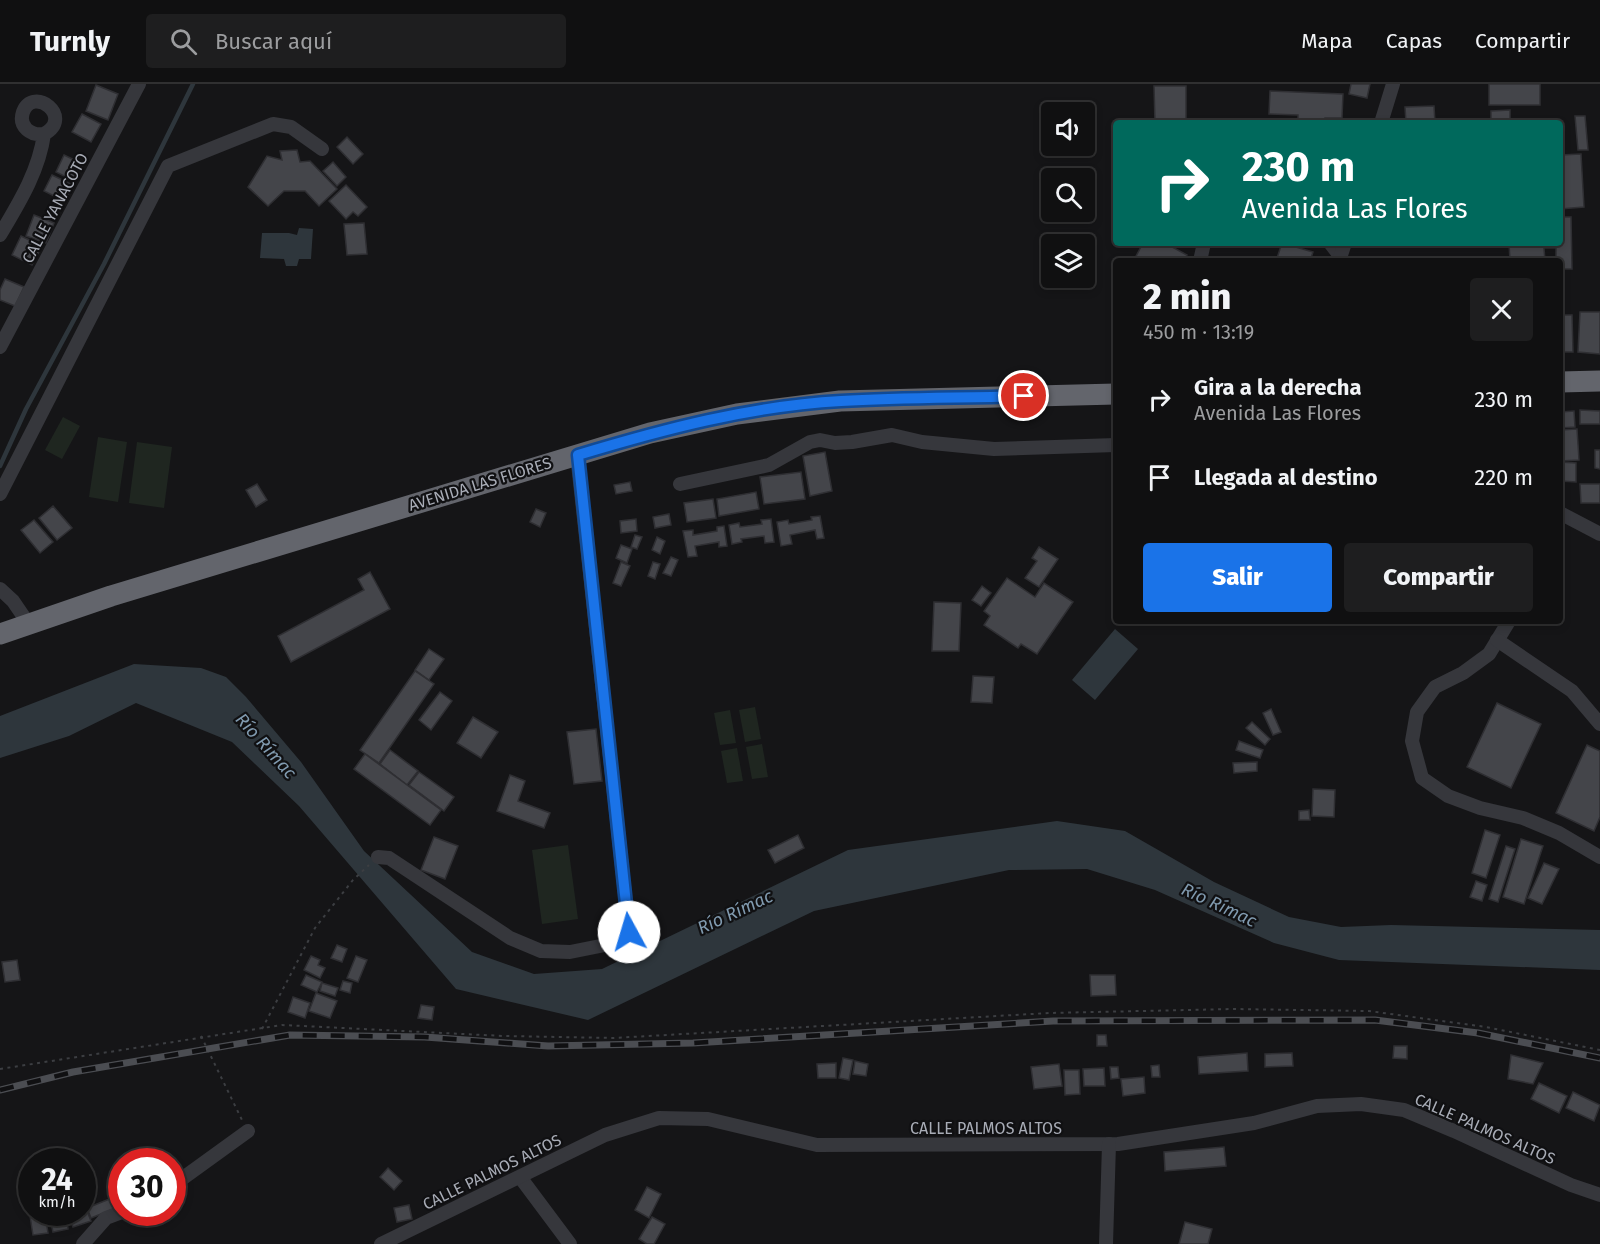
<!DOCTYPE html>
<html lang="es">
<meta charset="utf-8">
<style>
:root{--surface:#101011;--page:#1e1e1f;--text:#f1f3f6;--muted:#9c9d9f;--line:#303031;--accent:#1a73e8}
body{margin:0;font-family:"Fira Sans",sans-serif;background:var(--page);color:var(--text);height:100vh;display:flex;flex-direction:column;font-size:22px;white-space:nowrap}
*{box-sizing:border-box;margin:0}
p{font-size:20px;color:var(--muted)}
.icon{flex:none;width:33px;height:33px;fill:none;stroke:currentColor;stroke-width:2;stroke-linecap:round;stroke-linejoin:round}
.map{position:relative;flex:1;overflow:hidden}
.side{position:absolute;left:1113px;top:174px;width:450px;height:366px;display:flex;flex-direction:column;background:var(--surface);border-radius:6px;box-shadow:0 3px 9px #0003,0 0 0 2px var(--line)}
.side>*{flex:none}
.hud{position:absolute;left:1113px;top:36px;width:450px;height:126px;border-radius:6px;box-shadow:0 3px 9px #0003,0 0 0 2px var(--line);background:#00695c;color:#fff;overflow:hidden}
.tools{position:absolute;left:1041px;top:18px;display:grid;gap:12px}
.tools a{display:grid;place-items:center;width:54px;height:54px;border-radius:6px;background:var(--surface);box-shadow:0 3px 9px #0003,0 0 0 2px var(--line);font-size:30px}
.speed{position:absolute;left:18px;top:1064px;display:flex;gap:12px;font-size:30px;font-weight:700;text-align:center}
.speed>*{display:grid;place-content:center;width:78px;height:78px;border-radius:50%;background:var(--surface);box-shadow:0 3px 9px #0003,0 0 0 2px var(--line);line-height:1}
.speed small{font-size:15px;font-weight:400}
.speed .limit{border:9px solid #d22;background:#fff;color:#111}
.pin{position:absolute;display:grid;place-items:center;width:51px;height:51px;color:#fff;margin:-26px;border:3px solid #fff;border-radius:50%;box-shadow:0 2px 6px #0007}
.me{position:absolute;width:66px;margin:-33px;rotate:354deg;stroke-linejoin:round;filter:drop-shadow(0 0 4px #0008)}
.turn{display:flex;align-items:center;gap:21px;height:126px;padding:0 30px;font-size:27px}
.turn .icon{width:78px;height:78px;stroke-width:2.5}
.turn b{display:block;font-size:42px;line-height:51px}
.round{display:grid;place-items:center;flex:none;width:63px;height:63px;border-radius:6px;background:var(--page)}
.headline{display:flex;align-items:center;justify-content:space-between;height:102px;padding:0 30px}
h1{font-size:36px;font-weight:800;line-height:45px}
.primary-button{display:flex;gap:12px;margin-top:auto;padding:12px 30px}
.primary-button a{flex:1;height:69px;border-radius:6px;background:var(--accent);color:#fff;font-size:24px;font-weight:800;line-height:69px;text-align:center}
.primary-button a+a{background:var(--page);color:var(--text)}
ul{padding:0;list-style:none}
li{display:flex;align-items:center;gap:18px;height:78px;padding:0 30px}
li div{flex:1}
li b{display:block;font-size:22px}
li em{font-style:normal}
header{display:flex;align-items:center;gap:36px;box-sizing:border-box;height:84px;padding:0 30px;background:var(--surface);border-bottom:2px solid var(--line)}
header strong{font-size:28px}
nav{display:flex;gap:33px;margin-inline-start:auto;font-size:21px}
.search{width:420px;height:54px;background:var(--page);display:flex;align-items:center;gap:15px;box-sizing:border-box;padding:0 21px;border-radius:6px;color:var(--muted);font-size:22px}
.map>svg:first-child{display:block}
.green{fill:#1f2620}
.water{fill:#2e363c}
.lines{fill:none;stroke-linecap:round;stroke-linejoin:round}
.stream{stroke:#2e363c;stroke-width:4.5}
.building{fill:#44454a;stroke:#2f2f33;stroke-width:1.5}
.path{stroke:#3c3e42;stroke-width:2;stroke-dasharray:3 4.5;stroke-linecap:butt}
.minor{stroke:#36373c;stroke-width:14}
.highway{stroke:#63656c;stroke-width:21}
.rail-casing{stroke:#4b4d52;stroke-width:7}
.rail{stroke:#101012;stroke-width:4.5;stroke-dasharray:14;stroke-linecap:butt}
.route-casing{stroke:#114b97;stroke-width:15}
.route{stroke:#1a73e8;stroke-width:10}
.labels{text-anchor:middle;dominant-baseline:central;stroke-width:4.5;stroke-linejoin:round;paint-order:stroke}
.street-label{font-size:16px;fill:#a8acb6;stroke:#101012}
.water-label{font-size:18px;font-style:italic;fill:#809aaf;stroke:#101012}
</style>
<header>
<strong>Turnly</strong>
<div class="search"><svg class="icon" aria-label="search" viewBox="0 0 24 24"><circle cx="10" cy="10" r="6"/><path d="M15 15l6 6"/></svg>Buscar aquí</div>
<nav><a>Mapa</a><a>Capas</a><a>Compartir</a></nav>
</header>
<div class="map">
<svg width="1600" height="1160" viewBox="0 0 1600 1160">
<rect width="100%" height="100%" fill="#151517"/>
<g class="green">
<path d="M63,333L80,342L62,375L45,366Z"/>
<path d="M98,353L127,358L118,418L89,413Z"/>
<path d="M137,358L172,363L164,424L129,419Z"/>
<path d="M755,623L761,655L745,658L739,626Z"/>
<path d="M730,626L736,659L720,661L714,629Z"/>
<path d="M762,660L768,693L752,695L746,663Z"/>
<path d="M737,664L743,697L727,699L721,667Z"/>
<path d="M568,761L578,835L542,840L532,766Z"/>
</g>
<g class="water">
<path d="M299,144L313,145L311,175H299L297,182H286L284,175L260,174L262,149H289L297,151Z"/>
<path d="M1115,545L1138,565L1095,616L1072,596Z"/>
<path d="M134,580L201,584L226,593L246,613L301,678L364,767L472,868L534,890L602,885L848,766L1057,737L1125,747L1214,798L1289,833L1341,843L1391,841L1600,846V886L1339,876L1274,859L1155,806L1087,785L1009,786L814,827L588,936L456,905L299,722L232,658L136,619L69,652L0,674V632Z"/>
</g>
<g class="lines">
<path class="stream" d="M0,382L26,325L104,180L193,0"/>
</g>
<g class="building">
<path d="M1351,0H1370L1367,14L1349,10Z"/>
<rect x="1489" y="0" width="51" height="21"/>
<path d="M96,1L118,10L108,36L86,27Z"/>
<path d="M1154,2H1186V39H1155Z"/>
<path d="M1270,7L1343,10L1342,34H1325L1324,39H1298V31L1269,30Z"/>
<path d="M1434,22L1435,39H1406L1405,23Z"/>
<path d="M1510,26V39H1491V27Z"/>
<path d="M82,30L101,40L91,58L72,48Z"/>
<path d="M1575,32H1585L1588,66H1578Z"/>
<path d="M347,53L363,70L353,80L337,63Z"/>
<path d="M297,66L300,78L310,77L337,105L319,122L305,107H284L268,122L248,103L267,72L282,76L280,67Z"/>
<path d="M1581,70L1584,123L1560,125V71Z"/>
<path d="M64,71L83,80L74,97L56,88Z"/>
<path d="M333,78L346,93L337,102L323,87Z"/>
<path d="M52,91L73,101L64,117L44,107Z"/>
<path d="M346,101L367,123L358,132L353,128L346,135L329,117Z"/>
<path d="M34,131L54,139L46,159L26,152Z"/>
<path d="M1560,133H1571L1572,185H1560V177H1556V164H1544L1545,177H1510L1509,159H1560Z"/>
<path d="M364,139L367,170L347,171L344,140Z"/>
<path d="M21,152L42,162L32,181L12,171Z"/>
<path d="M1143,159H1165L1187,171L1183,177H1136L1134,176Z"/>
<path d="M1282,159L1313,168L1310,177H1276Z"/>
<path d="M5,195L24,203L15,222L0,216V206Z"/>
<path d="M1580,228H1600V270L1578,268Z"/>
<path d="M1560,231H1572L1573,268H1560Z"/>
<path d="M1580,326L1600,327V340H1580Z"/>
<path d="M1574,327L1575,343L1560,344V328Z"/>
<path d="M1577,345L1579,376L1560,377V346Z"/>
<path d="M1595,366H1600V385L1595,384Z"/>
<path d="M825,368L832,407L810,412L803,372Z"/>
<path d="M1560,378L1576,379V398L1560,397Z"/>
<path d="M801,388L805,415L764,420L760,393Z"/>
<path d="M630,398L632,407L616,410L614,401Z"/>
<path d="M257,400L267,416L256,423L246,406Z"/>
<path d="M1580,400H1600V419H1581Z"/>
<path d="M756,408L759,425L719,432L717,415Z"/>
<path d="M713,415L716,434L687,438L684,419Z"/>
<path d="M53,422L72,444L57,456L39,434Z"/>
<path d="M536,425L546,429L540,443L530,438Z"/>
<path d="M669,430L671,441L655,444L653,433Z"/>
<path d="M820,432L824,454L817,455L815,446L790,451L792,460L781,462L777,438L788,436L789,440L812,436L811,433Z"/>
<path d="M636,435L637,447L621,449L620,437Z"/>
<path d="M771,435L774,458L765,459L764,452L741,455L742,458L732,460L729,441L739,439L740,443L762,440L761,436Z"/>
<path d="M34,436L53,458L40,469L21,446Z"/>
<path d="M724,442L727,462L719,463V458L695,462L697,472L688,473L683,447L693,446V451L717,447V443Z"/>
<path d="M635,451L642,453L637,465L631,463Z"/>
<path d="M657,453L665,457L660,470L652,466Z"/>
<path d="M621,461L632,465L627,479L616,474Z"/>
<path d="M1039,463L1058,475L1039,503L1025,494L1037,477L1032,474Z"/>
<path d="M671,473L678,476L671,492L663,489Z"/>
<path d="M621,478L630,482L621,502L613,499Z"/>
<path d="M653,478L660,480L655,495L648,492Z"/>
<path d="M370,488L390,525L291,578L278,552L364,506L358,495Z"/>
<path d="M1007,494L1035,513L1044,499L1073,518L1037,570L1021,560L1018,564L984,541L990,532L984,527Z"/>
<path d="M982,502L991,509L981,522L972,516Z"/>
<path d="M934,518L961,519L959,567H932Z"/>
<path d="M429,565L444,575L429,596L415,586Z"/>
<path d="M415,587L434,600L379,679L360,666Z"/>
<path d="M973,592L994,593L992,619L971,618Z"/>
<path d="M440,608L452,617L431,646L419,636Z"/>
<path d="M1497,619L1541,640L1511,704L1467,683Z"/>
<path d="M1271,625L1281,648L1273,651L1263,629Z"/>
<path d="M473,633L498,648L481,674L457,659Z"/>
<path d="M1252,638L1270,655L1265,661L1246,644Z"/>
<path d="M596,645L602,697L574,700L567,648Z"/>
<path d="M1239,657L1263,666L1260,674L1236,666Z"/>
<path d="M1587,661L1600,667V733L1594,747L1556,729Z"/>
<path d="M390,666L418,687L407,701L380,680Z"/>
<path d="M365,670L441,726L430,741L354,685Z"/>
<path d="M1257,678V687L1234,689L1233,679Z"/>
<path d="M419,688L454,713L444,727L409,701Z"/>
<path d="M510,691L525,697L518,717L550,729L544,744L497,727Z"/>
<path d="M1313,705L1335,706L1334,733L1312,732Z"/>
<path d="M1309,726L1310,736H1299V727Z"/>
<path d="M1485,746L1500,751L1486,794L1472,789Z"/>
<path d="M798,751L804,764L775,779L768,766Z"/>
<path d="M434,753L458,762L445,795L421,786Z"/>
<path d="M1521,755L1543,762L1524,820L1503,813Z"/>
<path d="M1506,762L1515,765L1498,818L1489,815Z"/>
<path d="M1544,779L1559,785L1542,820L1528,814Z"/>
<path d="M1476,797L1487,801L1482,817L1470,813Z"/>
<path d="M337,861L347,865L342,878L331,874Z"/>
<path d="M311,872L320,876L318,881L325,884L320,894L304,886Z"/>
<path d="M356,872L367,876L358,898L347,894Z"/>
<path d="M17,876L20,896L5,898L2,878Z"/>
<path d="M306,891L322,898L317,908L301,901Z"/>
<path d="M1090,891H1115L1116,911L1091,912Z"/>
<path d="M343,897L352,899L350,909L340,906Z"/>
<path d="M322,899L338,904L335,912L320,907Z"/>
<path d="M316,909L337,917L330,934L309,927Z"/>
<path d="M293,913L310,919L305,934L288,928Z"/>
<path d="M421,921L434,923L432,936L418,934Z"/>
<path d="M1097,951H1106L1107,962H1097Z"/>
<path d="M1394,962H1407V975L1393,974Z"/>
<path d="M1247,969L1248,987L1199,990L1198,973Z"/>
<path d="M1292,969L1293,982L1265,983V970Z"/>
<path d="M1511,971L1543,979L1533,1000L1508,995Z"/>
<path d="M843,974L853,976L849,996L839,994Z"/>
<path d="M855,977L868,980L866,992L853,990Z"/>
<path d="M836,979V994H818L817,980Z"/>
<path d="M1059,980L1062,1002L1034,1005L1031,983Z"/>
<path d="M1159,981L1160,993H1152L1151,982Z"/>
<path d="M1110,983H1118L1119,994L1111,995Z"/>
<path d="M1104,984L1105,1002H1084L1083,985Z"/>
<path d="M1064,986H1079L1080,1010L1065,1011Z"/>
<path d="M1144,993L1145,1009L1123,1012L1121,995Z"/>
<path d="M1539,999L1567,1012L1559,1029L1531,1015Z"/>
<path d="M1573,1008L1600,1021L1594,1037L1566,1024Z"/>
<path d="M1224,1063L1226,1082L1165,1087L1164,1068Z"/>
<path d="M388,1084L402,1097L394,1106L380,1093Z"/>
<path d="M647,1103L661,1110L649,1134L635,1126Z"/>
<path d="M112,1114L116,1124L91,1134L87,1124Z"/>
<path d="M82,1119H84L91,1137L73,1143L68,1128H82Z"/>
<path d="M409,1121L412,1135L397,1138L394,1124Z"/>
<path d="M65,1128L68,1145L53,1148L49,1130Z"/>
<path d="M45,1130L48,1149L33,1151L30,1132Z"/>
<path d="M652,1133L665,1140L654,1160H647L639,1155Z"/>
<path d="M1185,1138L1212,1145L1208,1160H1179Z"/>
</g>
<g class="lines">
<g class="path">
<path d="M262,945L315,844L353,796L369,781"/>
<path d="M201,952L242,1036"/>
<path d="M0,985L282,941L504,952L614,954L1049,929L1233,925L1369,927L1486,943L1600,966"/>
</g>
<g class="minor">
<path d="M1381,39L1393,0"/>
<path d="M0,151C19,119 39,87 44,50C75,33 33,1 23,28C18,43 31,52 44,50"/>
<path d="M1330,159L1341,173"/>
<path d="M1200,177L1204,159"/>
<path d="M1339,177L1345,159"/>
<path d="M0,263L139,0"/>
<path d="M680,400L769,381L810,358L820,356L835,359L852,358L892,351L922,358L994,365L1116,361"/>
<path d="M0,410L168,82L273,40L291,43L322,65"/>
<path d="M1560,429L1600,450"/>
<path d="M0,505L13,517L28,539"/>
<path d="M1509,537L1489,570L1463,589L1435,603L1417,628L1412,657L1422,694L1448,712L1480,724L1523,734L1559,749L1600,773"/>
<path d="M1497,556L1572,607L1600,640"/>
<path d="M378,773L389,774L510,854L541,867L570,868L615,859L629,847L577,371"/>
<path d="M520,1093L570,1160"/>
<path d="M172,1102L248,1047"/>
<path d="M83,1160L106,1134L122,1128"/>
<path d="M381,1160L605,1051L659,1034L708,1035L817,1061L1118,1060L1254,1039L1317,1022L1361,1020L1404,1026L1454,1047L1571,1101L1600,1111"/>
<path d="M1106,1160L1109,1060"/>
</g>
<g class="highway">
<path d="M1560,298L1600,297"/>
<path d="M0,550L111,512L650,349L737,330L840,317L1116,310"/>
</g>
<g class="rail-casing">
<path id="rail" d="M0,1006L73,988L290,951L425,953L548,962L693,959L1053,937L1375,936L1478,949L1600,974"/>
</g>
<use href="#rail" class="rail"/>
</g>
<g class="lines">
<g class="route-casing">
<path id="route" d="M629,848L578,371C664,345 751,322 841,317C902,313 963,314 1024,312"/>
</g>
<use href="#route" class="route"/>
</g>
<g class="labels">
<g class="street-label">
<text transform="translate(55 124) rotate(-62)">CALLE YANACOTO</text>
<text transform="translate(480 400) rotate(-17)">AVENIDA LAS FLORES</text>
<text x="986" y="1044">CALLE PALMOS ALTOS</text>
<text transform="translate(1485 1045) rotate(24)">CALLE PALMOS ALTOS</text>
<text transform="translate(492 1088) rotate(-26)">CALLE PALMOS ALTOS</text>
</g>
<g class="water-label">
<text transform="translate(266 662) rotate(48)">Río Rímac</text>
<text transform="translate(1219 821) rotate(25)">Río Rímac</text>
<text transform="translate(735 828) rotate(-25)">Río Rímac</text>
</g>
</g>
</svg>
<div class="tools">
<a><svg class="icon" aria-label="sound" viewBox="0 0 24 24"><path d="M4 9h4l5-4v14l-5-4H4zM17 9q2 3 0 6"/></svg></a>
<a><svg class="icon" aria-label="search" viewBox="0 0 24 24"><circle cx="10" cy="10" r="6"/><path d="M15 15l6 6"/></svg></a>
<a><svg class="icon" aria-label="layers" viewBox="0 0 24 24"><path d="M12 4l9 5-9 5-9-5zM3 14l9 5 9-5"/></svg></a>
</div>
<div class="speed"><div>24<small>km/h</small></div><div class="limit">30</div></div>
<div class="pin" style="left:1024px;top:312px;background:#d93025"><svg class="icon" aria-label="arrive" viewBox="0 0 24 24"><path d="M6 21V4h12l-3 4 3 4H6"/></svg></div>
<svg class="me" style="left:629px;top:848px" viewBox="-20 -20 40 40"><circle r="19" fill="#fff"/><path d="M0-13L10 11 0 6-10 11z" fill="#1a73e8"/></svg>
<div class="hud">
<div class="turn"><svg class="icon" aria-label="right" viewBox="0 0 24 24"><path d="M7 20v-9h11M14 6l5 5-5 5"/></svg><div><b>230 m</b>Avenida Las Flores</div></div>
</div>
<section class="side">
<div class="headline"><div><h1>2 min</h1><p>450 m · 13:19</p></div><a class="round"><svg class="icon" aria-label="close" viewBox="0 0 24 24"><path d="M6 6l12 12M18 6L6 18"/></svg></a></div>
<ul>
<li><svg class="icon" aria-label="right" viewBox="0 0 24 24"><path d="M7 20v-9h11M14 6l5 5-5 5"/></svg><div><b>Gira a la derecha</b><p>Avenida Las Flores</p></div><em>230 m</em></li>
<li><svg class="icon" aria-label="arrive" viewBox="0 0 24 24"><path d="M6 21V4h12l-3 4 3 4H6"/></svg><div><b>Llegada al destino</b></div><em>220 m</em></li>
</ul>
<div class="primary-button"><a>Salir</a><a>Compartir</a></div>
</section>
</div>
